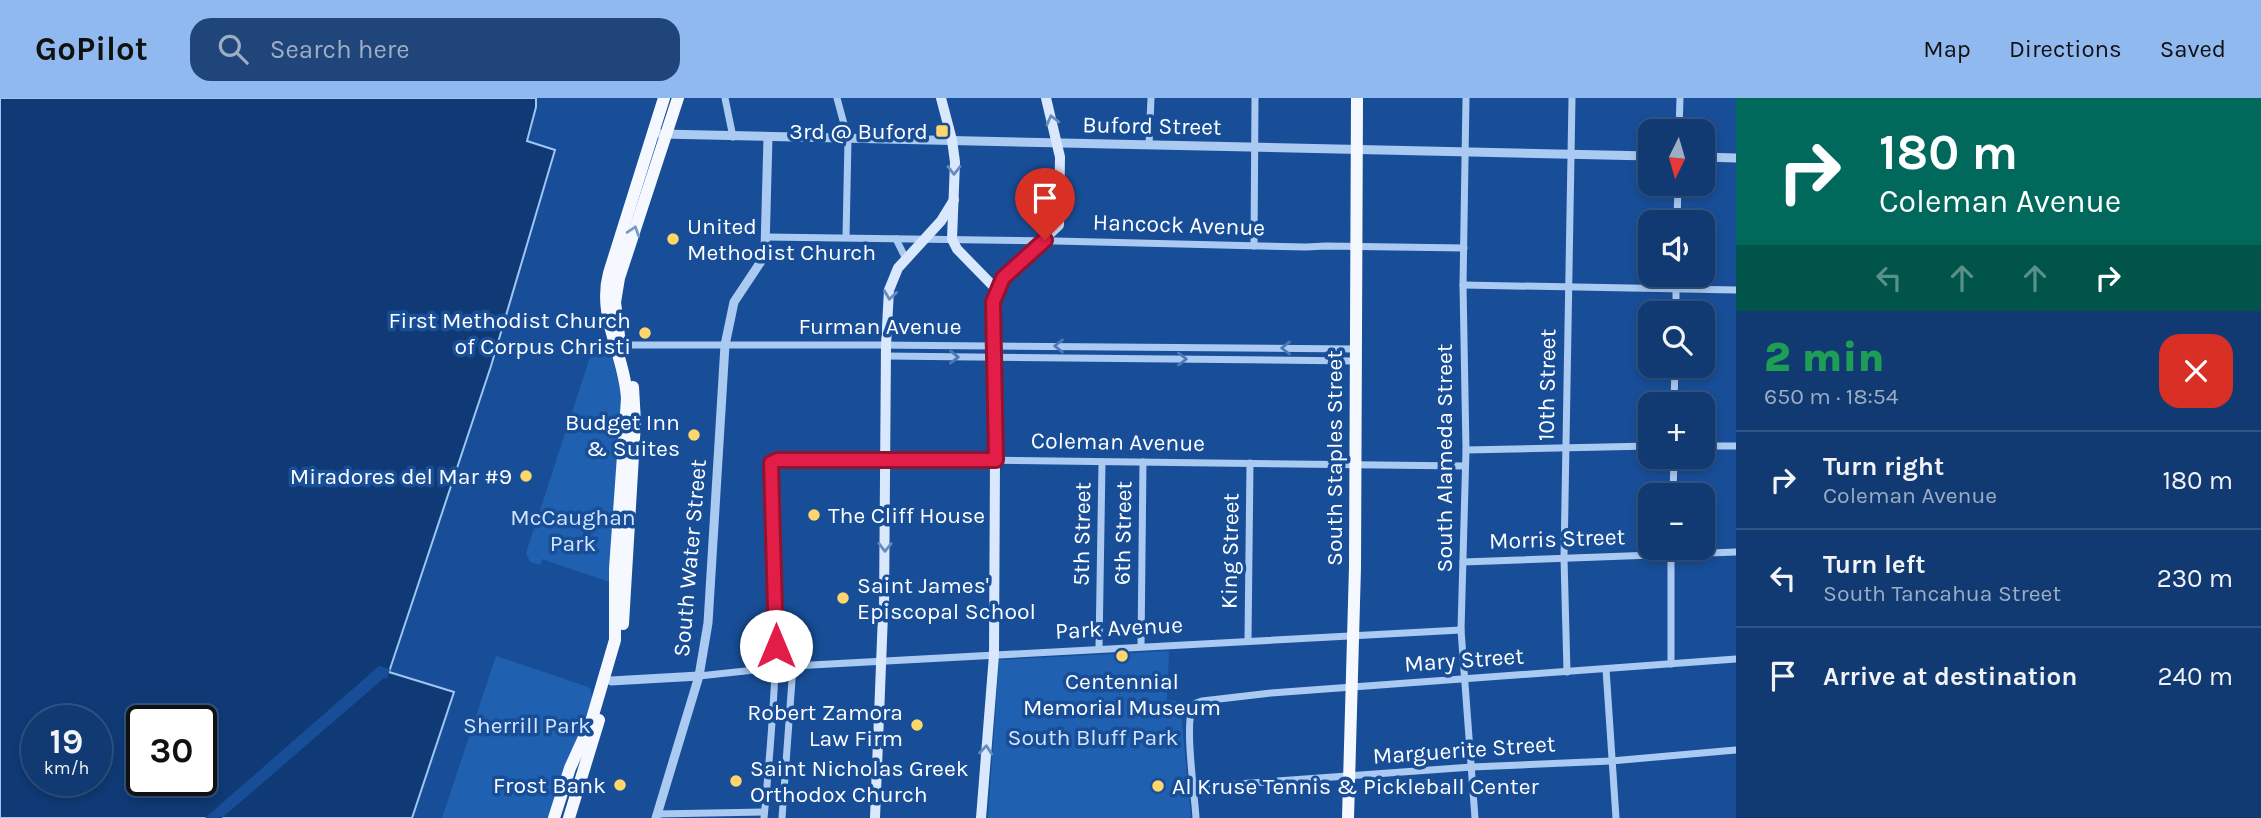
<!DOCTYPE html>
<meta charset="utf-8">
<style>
:root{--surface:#123a72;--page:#1f457a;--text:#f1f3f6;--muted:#9cadc4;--line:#315484;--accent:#90b9f0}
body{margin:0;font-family:Karla,sans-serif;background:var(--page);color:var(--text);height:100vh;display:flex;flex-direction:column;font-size:26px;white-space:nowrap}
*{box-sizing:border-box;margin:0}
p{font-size:23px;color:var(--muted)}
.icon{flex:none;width:38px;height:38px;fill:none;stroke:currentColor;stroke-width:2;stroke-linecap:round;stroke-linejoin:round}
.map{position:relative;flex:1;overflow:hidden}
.panel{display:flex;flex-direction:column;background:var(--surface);width:525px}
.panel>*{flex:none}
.guide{background:#00695c;color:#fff;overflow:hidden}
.needle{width:46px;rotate:185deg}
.fabs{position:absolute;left:1638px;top:21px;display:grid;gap:14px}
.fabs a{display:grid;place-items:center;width:77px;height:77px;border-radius:14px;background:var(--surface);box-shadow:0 4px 10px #0003,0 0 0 2px var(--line);font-size:35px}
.speed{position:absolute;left:21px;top:607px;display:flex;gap:14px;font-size:35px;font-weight:700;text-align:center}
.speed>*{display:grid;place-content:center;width:91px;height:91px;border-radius:50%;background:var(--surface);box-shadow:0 4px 10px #0003,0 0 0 2px var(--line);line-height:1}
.speed small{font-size:18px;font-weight:400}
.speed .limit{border:4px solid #111;border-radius:10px;background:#fff;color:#111}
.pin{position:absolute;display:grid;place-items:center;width:60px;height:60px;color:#fff;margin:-72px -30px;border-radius:50% 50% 50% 0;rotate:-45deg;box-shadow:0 0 7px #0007}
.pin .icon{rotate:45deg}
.me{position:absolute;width:77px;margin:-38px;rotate:0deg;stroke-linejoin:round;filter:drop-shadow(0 0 5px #0008)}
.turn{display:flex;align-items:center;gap:24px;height:147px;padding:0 28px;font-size:32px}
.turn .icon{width:91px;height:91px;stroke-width:2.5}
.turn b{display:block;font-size:49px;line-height:60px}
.lanes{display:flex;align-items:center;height:66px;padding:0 28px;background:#0003;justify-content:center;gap:35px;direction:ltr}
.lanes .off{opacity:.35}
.round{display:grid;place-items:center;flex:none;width:74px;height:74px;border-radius:21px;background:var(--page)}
.head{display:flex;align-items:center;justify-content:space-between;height:119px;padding:0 28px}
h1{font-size:42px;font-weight:800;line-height:52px;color:#1e9e55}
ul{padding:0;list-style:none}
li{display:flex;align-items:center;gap:21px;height:98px;padding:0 28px;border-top:2px solid var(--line)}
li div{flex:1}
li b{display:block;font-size:26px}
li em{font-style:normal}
header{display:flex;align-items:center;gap:42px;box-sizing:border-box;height:98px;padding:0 35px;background:var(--accent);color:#111}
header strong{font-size:33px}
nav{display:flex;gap:38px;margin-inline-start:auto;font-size:24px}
.search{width:490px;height:63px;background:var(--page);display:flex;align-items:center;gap:18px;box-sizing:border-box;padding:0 24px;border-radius:21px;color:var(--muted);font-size:26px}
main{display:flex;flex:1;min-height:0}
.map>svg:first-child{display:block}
.green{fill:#2060b1}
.water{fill:#0f3a75;stroke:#9ec5f4;stroke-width:2;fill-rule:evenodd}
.pier{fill:#184e98}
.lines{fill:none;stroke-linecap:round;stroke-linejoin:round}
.minor{stroke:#abcaf1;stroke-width:7}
.tertiary{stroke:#abcaf1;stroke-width:9}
.secondary{stroke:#d9e8fc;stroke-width:10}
.primary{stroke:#f5f9ff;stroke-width:12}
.oneway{stroke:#658cc0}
.oneway2{stroke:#7b9bc6}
.oneway3{stroke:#4b79b7}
.route-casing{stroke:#92132f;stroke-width:18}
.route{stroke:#e11d48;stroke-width:12}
.poi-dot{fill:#ffd66b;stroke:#184e98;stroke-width:2.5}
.labels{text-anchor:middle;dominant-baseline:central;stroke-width:7;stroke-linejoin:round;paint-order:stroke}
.street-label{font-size:23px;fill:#fff;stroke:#184e98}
.poi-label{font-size:23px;fill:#fff;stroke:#184e98;text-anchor:end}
.park-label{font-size:23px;fill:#d2e5fc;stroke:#184e98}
</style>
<header>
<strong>GoPilot</strong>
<div class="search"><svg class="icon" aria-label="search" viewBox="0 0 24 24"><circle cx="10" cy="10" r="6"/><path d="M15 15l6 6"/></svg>Search here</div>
<nav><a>Map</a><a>Directions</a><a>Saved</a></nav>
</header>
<main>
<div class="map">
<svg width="1736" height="720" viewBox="0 0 1736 720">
<rect width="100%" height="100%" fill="#184e98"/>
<g class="green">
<path d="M610,251L622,298L609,484L542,461L540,467L530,464L526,455L592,253Z"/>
<path d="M1169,553L1167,602L1180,603L1191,720H988L999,562Z"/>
<path d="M496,558L588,589L591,591V597L594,598L548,720H442Z"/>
</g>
<path class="water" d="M0,0H536V9L527,43L555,52L491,268L389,574L454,594L412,720H0ZM37,623H96V682H37ZM142,623H201V682H142Z"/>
<path class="pier" d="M379,568L390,571L387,581L384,580L222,720H205Z"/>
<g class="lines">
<g class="minor">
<path d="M725,0L733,39"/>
<path d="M837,0L848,41L846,139"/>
<path d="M1466,0L1463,187L1466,352L1461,532L1475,720"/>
<path d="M1679,33L1680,0"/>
<path d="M1149,47L1151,0"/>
<path d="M1677,124L1678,86"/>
<path d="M766,139L1056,143L1306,149L1326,148L1464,150"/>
<path d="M896,141L906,161"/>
<path d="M1254,148L1255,0"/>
<path d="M1463,187L1736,192"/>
<path d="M1676,215V177"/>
<path d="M615,247H876L1355,251"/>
<path d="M886,258L1355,263"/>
<path d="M1674,306L1675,268"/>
<path d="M1703,348H1736"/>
<path d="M1466,352L1650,348"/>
<path d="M1673,397L1674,359"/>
<path d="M1463,464L1736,454"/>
<path d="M1248,542L1250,365"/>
<path d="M1141,548L1143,364"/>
<path d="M1099,550L1102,364"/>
<path d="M1671,566V450"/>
<path d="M1606,571L1616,720"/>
<path d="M1567,574L1564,460L1572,0"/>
<path d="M699,578L793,568L1461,532"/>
<path d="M1194,689L1472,669L1611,663L1736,652"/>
<path d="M657,716L764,714"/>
<path d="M764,720C775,605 783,489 771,374V365L777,362L886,361L1465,368"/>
<path d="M782,720L793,568"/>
<path d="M1196,720C1195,699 1184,624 1193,609C1195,604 1197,605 1202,603L1271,595L1736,561"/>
</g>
<g class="tertiary">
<path d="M661,36L1650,58"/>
<path d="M1703,59L1736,60"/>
<path d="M611,583L699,578"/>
<path d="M656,720L699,578L708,525L725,247L734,204L762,162L765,151L768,39"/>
</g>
<g class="secondary">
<path d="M941,0L952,42L955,64L952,141L957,151L997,192"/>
<path d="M884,512L886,247L889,192L898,170L941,123L954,102"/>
<path d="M875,720L883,516"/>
<path d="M981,720L994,557L995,362L993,204L1003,180L1059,127L1060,59L1046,0"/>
</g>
<g class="primary">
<path d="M619,238L615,204L619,180L678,0"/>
<path d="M623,526L635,324L633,289"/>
<path d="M554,720L570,670L591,624L615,542V471L627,301C625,257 597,220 609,175L664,0"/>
<path d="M569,720L599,622"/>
<path d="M1348,720L1355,469L1357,0"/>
</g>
</g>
<defs><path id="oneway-chevron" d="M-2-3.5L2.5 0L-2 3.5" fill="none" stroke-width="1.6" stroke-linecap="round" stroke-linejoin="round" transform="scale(1.75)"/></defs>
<g class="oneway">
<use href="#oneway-chevron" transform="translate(1052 22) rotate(-104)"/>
<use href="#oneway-chevron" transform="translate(954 72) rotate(90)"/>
<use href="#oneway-chevron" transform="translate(890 197) rotate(98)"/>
<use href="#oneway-chevron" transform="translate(885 449) rotate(91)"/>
<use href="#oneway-chevron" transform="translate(986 652) rotate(-85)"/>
</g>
<use class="oneway2" href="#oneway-chevron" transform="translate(634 133) rotate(-72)"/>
<g class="oneway3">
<use href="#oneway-chevron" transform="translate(1059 248) rotate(-180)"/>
<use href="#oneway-chevron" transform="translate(1286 250) rotate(-180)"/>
<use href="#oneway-chevron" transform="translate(954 259) rotate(1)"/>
<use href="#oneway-chevron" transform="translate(1182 261)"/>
</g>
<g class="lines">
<g class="route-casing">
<path id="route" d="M776,548L771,365L777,362H996L993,204L1003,180L1045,142"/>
</g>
<use href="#route" class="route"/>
</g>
<g class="poi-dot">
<rect x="935" y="26" width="14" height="14" rx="3.5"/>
<circle cx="673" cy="141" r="7"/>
<circle cx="645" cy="235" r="7"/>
<circle cx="694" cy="337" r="7"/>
<circle cx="526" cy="378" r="7"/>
<circle cx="814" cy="417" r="7"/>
<circle cx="843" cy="500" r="7"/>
<circle cx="1122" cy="558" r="7"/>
<circle cx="917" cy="627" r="7"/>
<circle cx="736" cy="683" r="7"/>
<circle cx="620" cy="687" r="7"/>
<circle cx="1158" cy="688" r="7"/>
</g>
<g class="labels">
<g class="street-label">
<text transform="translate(1152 28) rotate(1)">Buford Street</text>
<text transform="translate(1179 127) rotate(2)">Hancock Avenue</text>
<text x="880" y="228">Furman Avenue</text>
<text transform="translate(1547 287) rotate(-89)">10th Street</text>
<text transform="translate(1118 344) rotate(1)">Coleman Avenue</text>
<text transform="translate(1334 360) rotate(-90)">South Staples Street</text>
<text transform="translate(1444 360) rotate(-90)">South Alameda Street</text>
<text transform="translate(1123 435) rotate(-89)">6th Street</text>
<text transform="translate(1082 436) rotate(-89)">5th Street</text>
<text transform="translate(1557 441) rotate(-2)">Morris Street</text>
<text transform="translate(1230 453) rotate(-89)">King Street</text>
<text transform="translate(690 460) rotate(-85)">South Water Street</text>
<text transform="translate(1119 530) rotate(-3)">Park Avenue</text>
<text transform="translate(1464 562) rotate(-4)">Mary Street</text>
<text transform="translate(1464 652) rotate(-4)">Marguerite Street</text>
</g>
<g class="poi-label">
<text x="928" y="33">3rd @ Buford</text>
<text x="687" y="128" text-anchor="start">United<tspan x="687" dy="26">Methodist Church</tspan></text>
<text x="631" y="222">First Methodist Church<tspan x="631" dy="26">of Corpus Christi</tspan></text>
<text x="680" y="324">Budget Inn<tspan x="680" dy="26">&amp; Suites</tspan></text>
<text x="512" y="378">Miradores del Mar #9</text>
<text x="828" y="417" text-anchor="start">The Cliff House</text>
<text x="857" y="487" text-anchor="start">Saint James'<tspan x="857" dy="26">Episcopal School</tspan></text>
<text x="1122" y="583" text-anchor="middle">Centennial<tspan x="1122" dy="26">Memorial Museum</tspan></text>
<text x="903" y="614">Robert Zamora<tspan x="903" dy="26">Law Firm</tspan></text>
<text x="750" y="670" text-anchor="start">Saint Nicholas Greek<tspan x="750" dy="26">Orthodox Church</tspan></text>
<text x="606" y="687">Frost Bank</text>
<text x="1172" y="688" text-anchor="start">Al Kruse Tennis &amp; Pickleball Center</text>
</g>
<g class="park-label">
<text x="573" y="419">McCaughan<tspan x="573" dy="26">Park</tspan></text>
<text x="527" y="627">Sherrill Park</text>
<text x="1093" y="639">South Bluff Park</text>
</g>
</g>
</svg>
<div class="fabs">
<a><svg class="needle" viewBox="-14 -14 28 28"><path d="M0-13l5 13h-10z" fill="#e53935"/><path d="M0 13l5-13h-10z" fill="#9cadc4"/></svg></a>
<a><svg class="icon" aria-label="sound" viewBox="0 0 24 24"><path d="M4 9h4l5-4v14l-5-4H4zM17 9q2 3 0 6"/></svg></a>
<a><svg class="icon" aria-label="search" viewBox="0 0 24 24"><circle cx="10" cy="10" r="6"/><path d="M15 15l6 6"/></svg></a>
<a>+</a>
<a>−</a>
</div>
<div class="speed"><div>19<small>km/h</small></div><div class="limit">30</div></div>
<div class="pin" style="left:1045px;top:142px;background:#d93025"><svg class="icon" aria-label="arrive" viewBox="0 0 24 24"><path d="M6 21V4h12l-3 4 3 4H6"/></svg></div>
<svg class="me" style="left:776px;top:548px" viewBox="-20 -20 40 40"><circle r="19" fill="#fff"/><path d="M0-13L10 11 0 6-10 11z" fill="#e11d48"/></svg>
</div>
<section class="panel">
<div class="guide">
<div class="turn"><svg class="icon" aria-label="right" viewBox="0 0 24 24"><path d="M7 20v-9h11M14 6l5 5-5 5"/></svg><div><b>180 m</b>Coleman Avenue</div></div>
<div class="lanes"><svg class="icon off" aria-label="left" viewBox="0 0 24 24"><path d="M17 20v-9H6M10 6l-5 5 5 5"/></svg><svg class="icon off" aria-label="ahead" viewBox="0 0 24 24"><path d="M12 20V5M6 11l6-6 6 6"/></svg><svg class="icon off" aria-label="ahead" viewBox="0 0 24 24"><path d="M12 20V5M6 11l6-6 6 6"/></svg><svg class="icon" aria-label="right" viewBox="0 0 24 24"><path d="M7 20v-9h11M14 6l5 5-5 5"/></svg></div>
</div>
<div class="head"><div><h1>2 min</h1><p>650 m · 18:54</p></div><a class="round" style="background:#d93025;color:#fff"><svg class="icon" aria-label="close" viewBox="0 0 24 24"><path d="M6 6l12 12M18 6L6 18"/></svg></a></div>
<ul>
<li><svg class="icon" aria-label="right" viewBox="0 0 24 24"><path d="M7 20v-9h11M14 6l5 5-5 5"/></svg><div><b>Turn right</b><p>Coleman Avenue</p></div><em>180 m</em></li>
<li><svg class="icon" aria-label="left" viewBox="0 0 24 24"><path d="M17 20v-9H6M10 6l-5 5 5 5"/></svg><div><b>Turn left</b><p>South Tancahua Street</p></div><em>230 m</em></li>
<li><svg class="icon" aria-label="arrive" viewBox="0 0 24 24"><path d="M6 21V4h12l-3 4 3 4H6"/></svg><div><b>Arrive at destination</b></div><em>240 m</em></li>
</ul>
</section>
</main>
